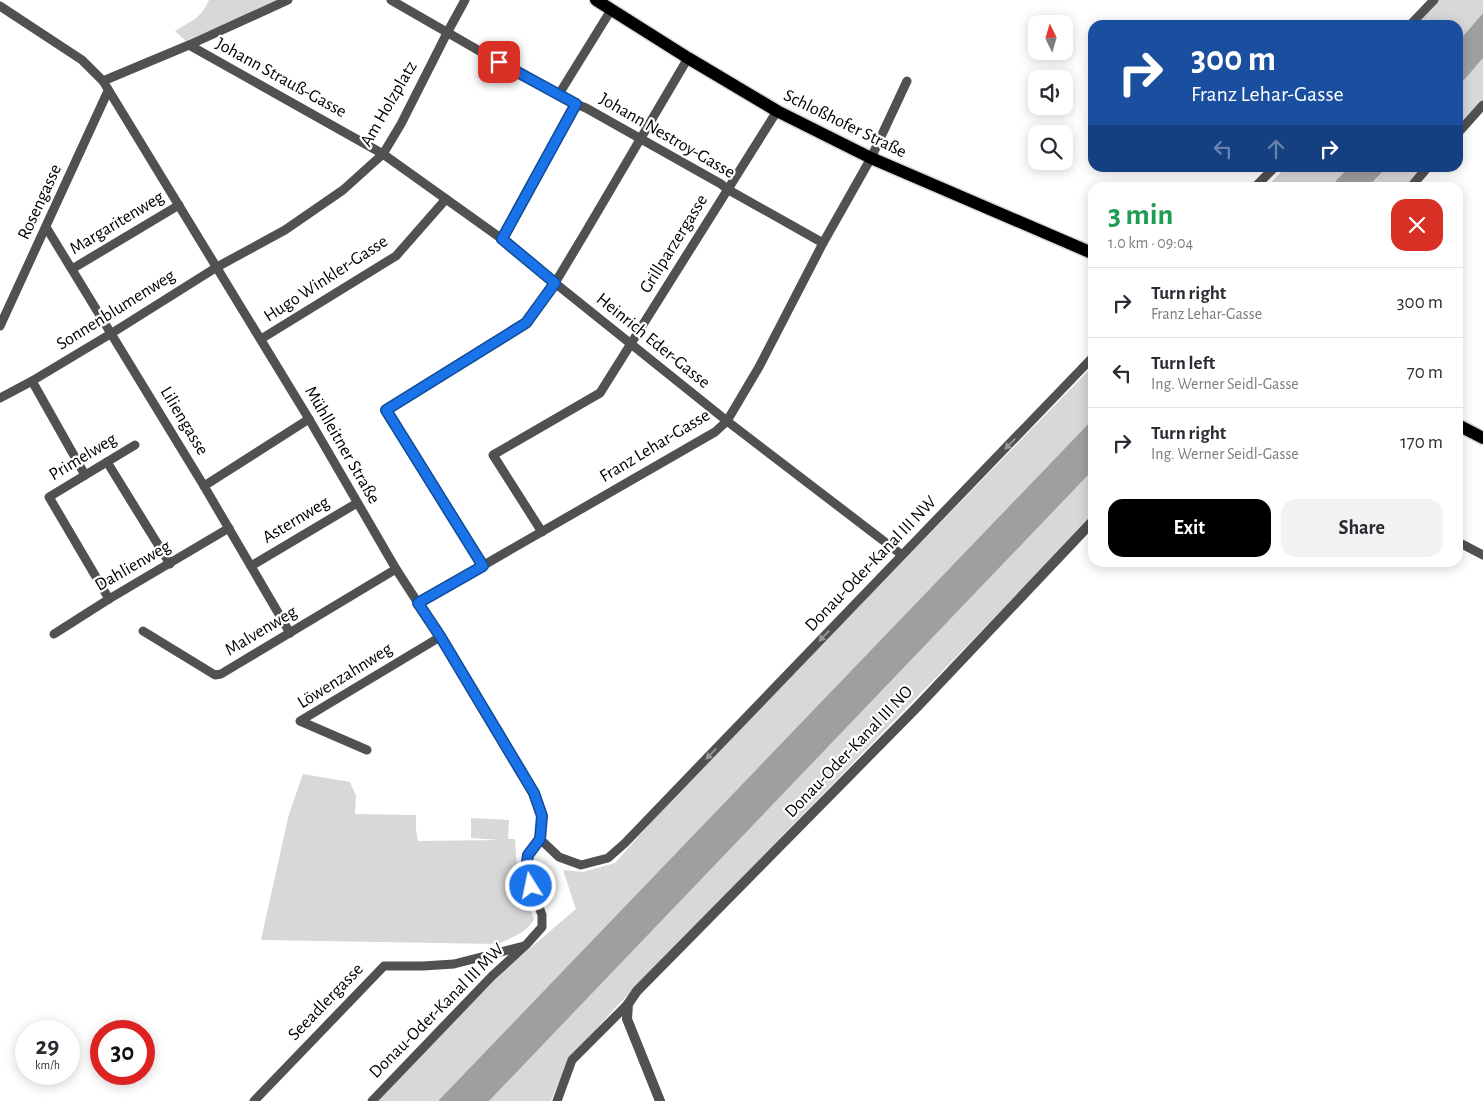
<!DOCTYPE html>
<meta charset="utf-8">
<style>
:root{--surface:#fff;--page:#f2f2f3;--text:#2b2b33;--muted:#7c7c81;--line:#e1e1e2;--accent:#000}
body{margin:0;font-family:"Alegreya Sans",sans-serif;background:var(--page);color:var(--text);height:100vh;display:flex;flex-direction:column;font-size:19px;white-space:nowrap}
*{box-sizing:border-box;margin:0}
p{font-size:16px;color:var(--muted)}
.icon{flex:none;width:28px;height:28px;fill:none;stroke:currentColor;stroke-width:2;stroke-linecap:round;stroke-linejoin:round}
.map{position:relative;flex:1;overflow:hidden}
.drawer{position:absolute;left:1088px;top:182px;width:375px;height:385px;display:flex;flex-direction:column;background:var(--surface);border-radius:15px;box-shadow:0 2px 12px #0003}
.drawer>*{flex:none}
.guide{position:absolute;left:1088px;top:20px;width:375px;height:152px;border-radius:15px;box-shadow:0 2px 12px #0003;background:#1a4fa0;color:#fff;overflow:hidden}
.needle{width:32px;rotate:355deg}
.controls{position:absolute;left:1028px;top:15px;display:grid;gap:10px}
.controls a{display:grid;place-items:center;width:45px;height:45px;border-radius:10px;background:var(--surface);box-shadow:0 2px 12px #0003;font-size:25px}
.speed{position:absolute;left:15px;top:1020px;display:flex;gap:10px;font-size:25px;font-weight:700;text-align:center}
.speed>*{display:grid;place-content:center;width:65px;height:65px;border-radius:50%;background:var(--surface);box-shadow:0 2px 12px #0003;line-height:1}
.speed small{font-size:12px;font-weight:400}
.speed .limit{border:8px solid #d22;background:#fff;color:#111}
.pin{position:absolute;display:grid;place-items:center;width:42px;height:42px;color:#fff;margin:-21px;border-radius:10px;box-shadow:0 2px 8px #0006}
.me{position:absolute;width:55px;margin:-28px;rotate:350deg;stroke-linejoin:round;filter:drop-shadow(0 0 4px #0008)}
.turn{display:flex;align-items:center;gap:18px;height:105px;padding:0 20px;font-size:22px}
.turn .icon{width:65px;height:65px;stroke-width:2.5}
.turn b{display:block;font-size:35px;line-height:42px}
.lanes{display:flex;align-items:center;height:48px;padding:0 20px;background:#0003;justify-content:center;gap:25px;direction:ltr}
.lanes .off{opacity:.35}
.round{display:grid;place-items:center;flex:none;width:52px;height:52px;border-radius:15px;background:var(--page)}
.summary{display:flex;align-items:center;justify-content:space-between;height:85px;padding:0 20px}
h1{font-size:30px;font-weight:600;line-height:38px;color:#1e9e55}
.button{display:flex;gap:10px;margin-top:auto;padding:10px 20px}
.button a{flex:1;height:58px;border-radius:15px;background:var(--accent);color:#fff;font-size:20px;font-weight:600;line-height:58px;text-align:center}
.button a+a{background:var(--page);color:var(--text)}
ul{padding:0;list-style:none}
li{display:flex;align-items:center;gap:15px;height:70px;padding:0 20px;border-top:1px solid var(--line)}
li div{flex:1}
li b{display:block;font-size:19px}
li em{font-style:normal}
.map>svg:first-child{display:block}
.green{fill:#d8d8d8}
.water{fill:#9f9f9f}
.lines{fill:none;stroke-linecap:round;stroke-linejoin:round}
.primary-casing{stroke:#dbdbdb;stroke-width:15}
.minor{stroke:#515151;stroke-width:9}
.tertiary{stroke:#515151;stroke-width:10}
.primary{stroke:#000;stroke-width:12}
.oneway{fill:#979797}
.route-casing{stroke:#114b97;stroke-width:12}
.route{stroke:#1a73e8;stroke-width:9}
.labels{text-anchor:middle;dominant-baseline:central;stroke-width:4.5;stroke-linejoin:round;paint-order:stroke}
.street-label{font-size:18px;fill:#000;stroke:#fff}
</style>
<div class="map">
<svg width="1483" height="1101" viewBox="0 0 1483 1101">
<rect width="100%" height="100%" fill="#fff"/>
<g class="green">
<path d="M209,0H279L186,41L175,31C193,19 199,21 209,0Z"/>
<path d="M1438,0H1483V13L1458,42V25H1415Z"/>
<path d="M1483,58V99L1458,127V87Z"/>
<path d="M1285,168H1348L1330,187L1266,188Z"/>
<path d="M1386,168H1422L1404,187L1368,188Z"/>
<path d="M1092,367V420L438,1101H376L494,979L576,909L563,870L583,872L615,863L677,793Z"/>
<path d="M1092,471V517L616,1007L568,1061L551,1101H489Z"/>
<path d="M303,774L350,782L356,796L355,814L416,815V830L418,841L500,840L471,838V818L509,820L508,839H515L517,869L534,919C527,933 512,937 498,944L261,940L289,814Z"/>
</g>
<g class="water">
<path d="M1483,13V58L1458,87V42Z"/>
<path d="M1348,168H1386L1368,187H1330Z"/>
<path d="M1092,420V471L489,1101H438Z"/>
</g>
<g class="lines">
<g class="primary-casing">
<g id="primary">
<path d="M596,0L688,58L777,111L871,158L1092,253"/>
<path d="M1458,425L1483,438"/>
</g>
</g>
<g class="minor">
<path d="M391,0L516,72L576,104L586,108L721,184L727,189L823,243"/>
<path d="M0,6L82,60L103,81L309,419L396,569L440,637L534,793L542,816L540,839L528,855L526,871L542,915V927L526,945L492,976L372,1101"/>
<path d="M1410,25L1434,0"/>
<path d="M189,45L383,154L502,239L555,283L727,421L902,555"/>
<path d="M103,81L189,45L288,0"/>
<path d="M559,94L611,10"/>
<path d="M1458,133L1483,105"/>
<path d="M1254,188L1274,168"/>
<path d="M1410,188L1427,168"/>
<path d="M46,227L204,486L290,633"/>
<path d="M502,239L576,104"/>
<path d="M72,269L179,205"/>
<path d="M0,326L108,91"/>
<path d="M261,339L396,256L446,199"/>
<path d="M32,381L112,333L217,267L285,230L343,190L383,154L401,124L447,33L465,0"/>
<path d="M0,398L32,381L85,475"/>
<path d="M107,462L170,564"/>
<path d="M204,486L309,419"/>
<path d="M542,532L493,455L600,393L777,111"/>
<path d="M1458,542L1483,555"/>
<path d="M251,566L357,503"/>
<path d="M483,566L385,410L527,323L555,283L585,233L688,58"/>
<path d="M109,599L49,497L135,445"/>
<path d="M418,603L715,432L727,421L759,367L823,243L871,158L907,81"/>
<path d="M143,631L215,675L221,674L396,569"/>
<path d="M54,634L109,599L229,528"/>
<path d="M367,750L300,721L440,637"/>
<path d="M540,839L559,857L581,865L608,858L625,843L1092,358"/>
<path d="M254,1101L384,966H423L454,964L524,946"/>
<path d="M557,1101L572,1060L628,1004"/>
</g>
<path class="tertiary" d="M660,1101L627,1019L628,1004L637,991L918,706L1092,522"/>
<use href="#primary" class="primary"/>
</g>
<defs><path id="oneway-solid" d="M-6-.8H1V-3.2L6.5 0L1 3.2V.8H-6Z" transform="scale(1.25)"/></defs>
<g class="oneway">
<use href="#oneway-solid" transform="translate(1010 444) rotate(134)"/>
<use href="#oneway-solid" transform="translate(824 636) rotate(134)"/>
<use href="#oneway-solid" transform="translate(711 754) rotate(134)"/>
</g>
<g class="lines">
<g class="route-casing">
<path id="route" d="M499,62L576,104L502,239L555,283L526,323L386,410L483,566L418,603L440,636L534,793L542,816L540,839L528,855L526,870L531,886"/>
</g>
<use href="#route" class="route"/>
</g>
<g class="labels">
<g class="street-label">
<text transform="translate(281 78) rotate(29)">Johann Strauß-Gasse</text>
<text transform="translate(389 104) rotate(-60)">Am Holzplatz</text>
<text transform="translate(845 124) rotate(26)">Schloßhofer Straße</text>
<text transform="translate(667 136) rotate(30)">Johann Nestroy-Gasse</text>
<text transform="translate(40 202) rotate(-65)">Rosengasse</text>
<text transform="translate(117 223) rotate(-31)">Margaritenweg</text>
<text transform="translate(674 244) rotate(-58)">Grillparzergasse</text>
<text transform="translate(326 279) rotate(-33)">Hugo Winkler-Gasse</text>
<text transform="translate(116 310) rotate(-32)">Sonnenblumenweg</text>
<text transform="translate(653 341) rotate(39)">Heinrich Eder-Gasse</text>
<text transform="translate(184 421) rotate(59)">Liliengasse</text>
<text transform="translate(342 445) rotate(60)">Mühlleitner Straße</text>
<text transform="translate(655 446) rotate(-31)">Franz Lehar-Gasse</text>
<text transform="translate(83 457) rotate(-31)">Primelweg</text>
<text transform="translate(296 520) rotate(-31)">Asternweg</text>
<text transform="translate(871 564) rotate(-46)">Donau-Oder-Kanal III NW</text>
<text transform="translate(133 566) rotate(-30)">Dahlienweg</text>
<text transform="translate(261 631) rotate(-31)">Malvenweg</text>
<text transform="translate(345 676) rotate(-32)">Löwenzahnweg</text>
<text transform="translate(849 752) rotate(-46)">Donau-Oder-Kanal III NO</text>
<text transform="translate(326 1002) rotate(-46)">Seeadlergasse</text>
<text transform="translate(437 1011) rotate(-45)">Donau-Oder-Kanal III MW</text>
</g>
</g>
</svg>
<div class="controls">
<a><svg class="needle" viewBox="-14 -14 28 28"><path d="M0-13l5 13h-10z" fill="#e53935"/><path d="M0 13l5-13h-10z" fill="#7c7c81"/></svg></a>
<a><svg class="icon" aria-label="sound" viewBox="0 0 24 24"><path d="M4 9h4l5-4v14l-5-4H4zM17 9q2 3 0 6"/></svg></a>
<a><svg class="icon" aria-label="search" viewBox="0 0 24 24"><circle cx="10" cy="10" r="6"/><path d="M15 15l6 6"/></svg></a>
</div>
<div class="speed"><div>29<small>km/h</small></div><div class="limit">30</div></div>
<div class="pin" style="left:499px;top:62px;background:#d93025"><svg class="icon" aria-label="arrive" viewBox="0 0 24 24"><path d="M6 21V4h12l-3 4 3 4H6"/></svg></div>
<svg class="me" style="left:531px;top:886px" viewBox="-20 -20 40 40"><circle r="17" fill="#1a73e8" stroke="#fff" stroke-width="3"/><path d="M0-11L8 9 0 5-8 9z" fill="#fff"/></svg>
<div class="guide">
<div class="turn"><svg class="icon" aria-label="right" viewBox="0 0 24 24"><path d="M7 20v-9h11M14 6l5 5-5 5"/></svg><div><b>300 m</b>Franz Lehar-Gasse</div></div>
<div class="lanes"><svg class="icon off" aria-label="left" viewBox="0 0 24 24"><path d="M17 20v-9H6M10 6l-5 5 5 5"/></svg><svg class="icon off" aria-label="ahead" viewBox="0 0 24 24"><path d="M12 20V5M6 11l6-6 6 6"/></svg><svg class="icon" aria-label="right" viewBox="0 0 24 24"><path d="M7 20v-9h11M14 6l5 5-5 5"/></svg></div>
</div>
<section class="drawer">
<div class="summary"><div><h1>3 min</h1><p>1.0 km · 09:04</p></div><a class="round" style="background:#d93025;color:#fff"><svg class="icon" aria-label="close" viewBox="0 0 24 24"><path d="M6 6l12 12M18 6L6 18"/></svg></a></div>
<ul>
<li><svg class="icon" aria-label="right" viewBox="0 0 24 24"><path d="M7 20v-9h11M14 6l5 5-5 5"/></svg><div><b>Turn right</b><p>Franz Lehar-Gasse</p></div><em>300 m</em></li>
<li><svg class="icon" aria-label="left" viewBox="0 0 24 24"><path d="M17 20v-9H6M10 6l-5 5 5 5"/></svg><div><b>Turn left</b><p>Ing. Werner Seidl-Gasse</p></div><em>70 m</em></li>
<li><svg class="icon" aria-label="right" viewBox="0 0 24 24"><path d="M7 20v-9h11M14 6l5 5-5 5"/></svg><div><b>Turn right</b><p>Ing. Werner Seidl-Gasse</p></div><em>170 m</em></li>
</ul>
<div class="button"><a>Exit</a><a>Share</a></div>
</section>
</div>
